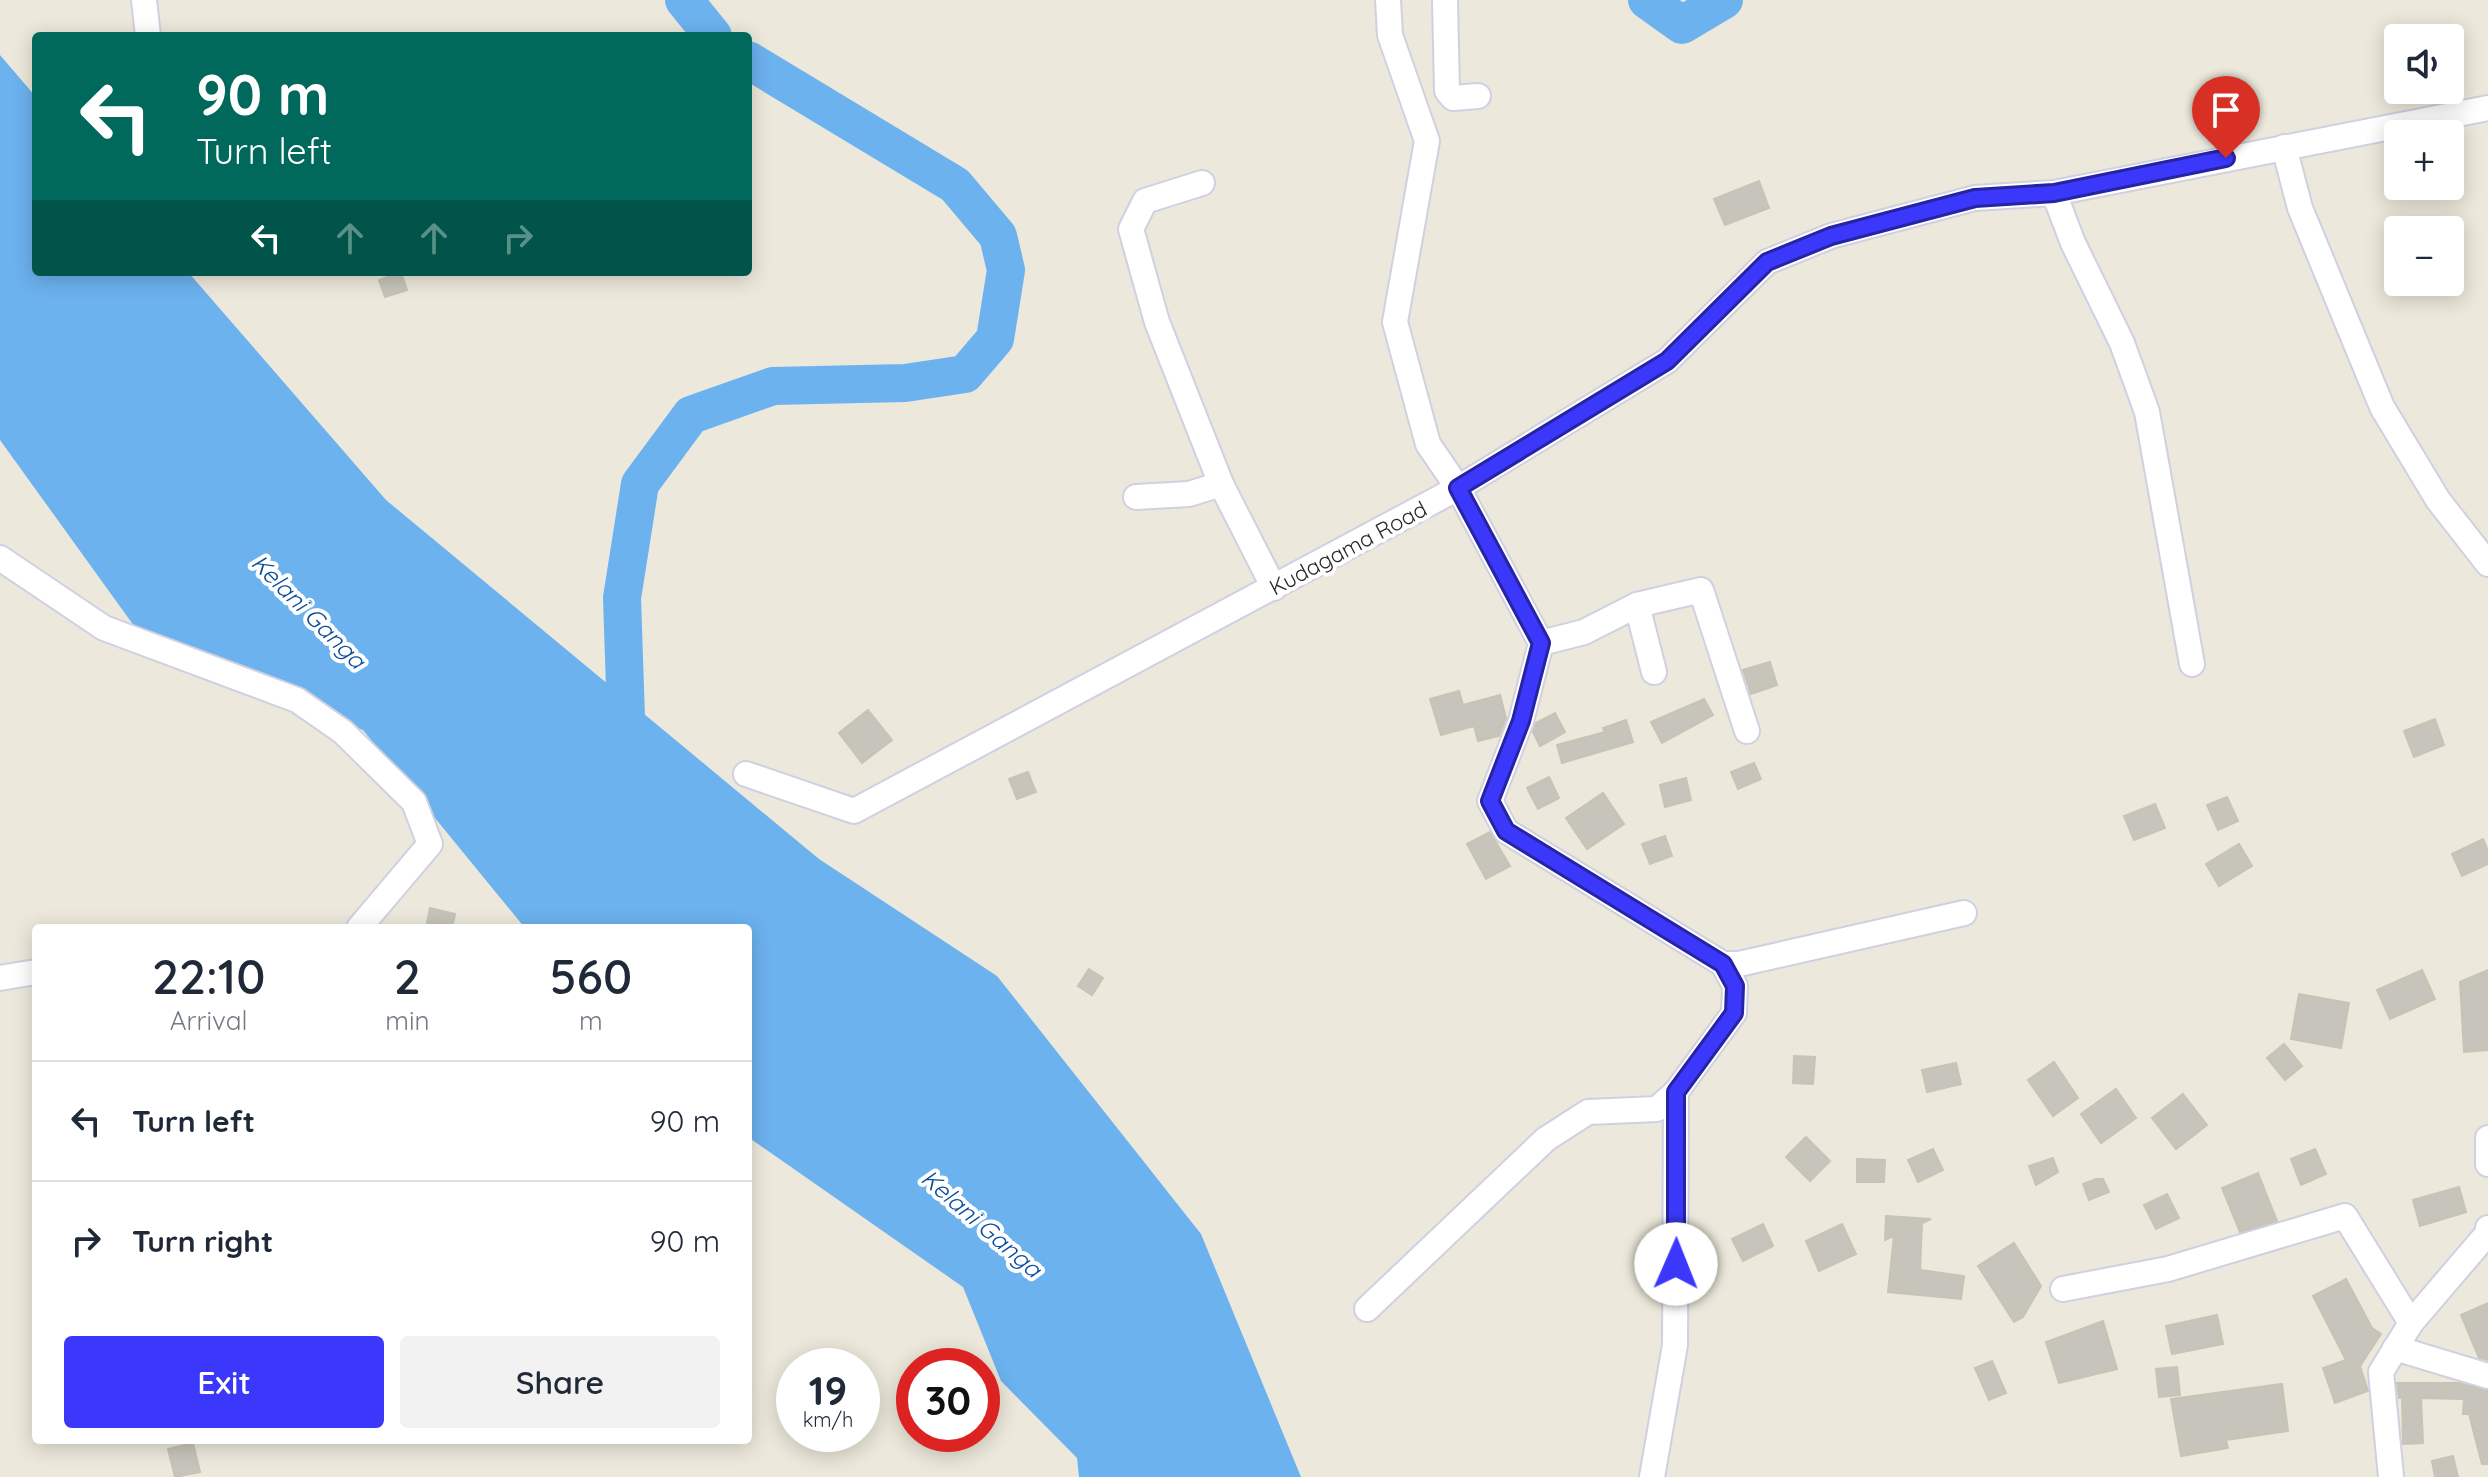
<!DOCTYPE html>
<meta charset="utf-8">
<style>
:root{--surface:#fff;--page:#f2f2f3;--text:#1f2937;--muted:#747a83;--line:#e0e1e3;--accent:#3b38fb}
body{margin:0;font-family:Quicksand,sans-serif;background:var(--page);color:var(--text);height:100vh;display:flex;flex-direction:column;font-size:30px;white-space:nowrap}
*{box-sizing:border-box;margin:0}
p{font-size:26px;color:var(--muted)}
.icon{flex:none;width:44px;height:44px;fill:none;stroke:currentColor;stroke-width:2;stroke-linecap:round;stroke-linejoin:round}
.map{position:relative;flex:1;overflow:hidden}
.sheet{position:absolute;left:32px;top:924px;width:720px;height:520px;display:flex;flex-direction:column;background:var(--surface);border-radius:8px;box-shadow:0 4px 20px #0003}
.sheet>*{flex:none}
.top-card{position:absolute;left:32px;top:32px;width:720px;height:244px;border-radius:8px;box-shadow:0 4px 20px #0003;background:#00695c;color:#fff;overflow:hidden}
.fabs{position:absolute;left:2384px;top:24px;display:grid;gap:16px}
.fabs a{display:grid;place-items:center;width:80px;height:80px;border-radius:8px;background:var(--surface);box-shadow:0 4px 20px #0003;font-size:40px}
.speed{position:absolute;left:776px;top:1348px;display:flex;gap:16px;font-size:40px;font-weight:700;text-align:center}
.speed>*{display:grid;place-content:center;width:104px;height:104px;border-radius:50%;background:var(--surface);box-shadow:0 4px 20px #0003;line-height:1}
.speed small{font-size:20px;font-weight:400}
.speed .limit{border:12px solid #d22;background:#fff;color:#111}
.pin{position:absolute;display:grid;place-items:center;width:68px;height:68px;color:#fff;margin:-82px -34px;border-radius:50% 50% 50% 0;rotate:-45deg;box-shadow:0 0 8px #0007}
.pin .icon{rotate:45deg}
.me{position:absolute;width:88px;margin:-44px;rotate:1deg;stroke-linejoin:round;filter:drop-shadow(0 0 6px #0008)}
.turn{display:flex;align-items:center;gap:28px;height:168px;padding:0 32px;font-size:36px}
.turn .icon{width:104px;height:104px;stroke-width:2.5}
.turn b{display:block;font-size:56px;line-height:68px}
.lanes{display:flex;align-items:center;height:76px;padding:0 32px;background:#0003;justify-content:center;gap:40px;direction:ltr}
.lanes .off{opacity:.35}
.eta{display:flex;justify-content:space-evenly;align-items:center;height:136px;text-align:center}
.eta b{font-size:48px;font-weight:600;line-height:56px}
.action{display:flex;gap:16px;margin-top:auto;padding:16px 32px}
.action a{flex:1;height:92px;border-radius:8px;background:var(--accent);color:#fff;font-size:32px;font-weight:600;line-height:92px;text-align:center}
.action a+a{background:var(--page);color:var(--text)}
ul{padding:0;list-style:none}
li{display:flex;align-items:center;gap:24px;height:120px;padding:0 32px;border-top:2px solid var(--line)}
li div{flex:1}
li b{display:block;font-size:30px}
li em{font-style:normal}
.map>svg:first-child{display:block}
.water{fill:#6cb2ef}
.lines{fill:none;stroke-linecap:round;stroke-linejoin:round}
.river{stroke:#6cb2ef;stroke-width:38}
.building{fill:#c7c4bb;stroke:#c7c4b5;stroke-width:2}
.street-casing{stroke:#d0d0e2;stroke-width:28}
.street{stroke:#fff;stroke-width:24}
.route-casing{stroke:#2624a3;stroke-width:20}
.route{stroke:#3b38fb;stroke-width:14}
.labels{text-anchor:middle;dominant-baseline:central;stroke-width:8;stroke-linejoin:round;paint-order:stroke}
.street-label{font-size:22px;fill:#292929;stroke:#fff}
.water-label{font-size:24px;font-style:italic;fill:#0c4d9b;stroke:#fff}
</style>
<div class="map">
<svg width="2488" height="1477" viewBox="0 0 2488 1477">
<rect width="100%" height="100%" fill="#ece8db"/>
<path class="water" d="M0,55L36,97V272H188L386,500L819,859L997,976L1201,1234L1301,1477H1079L1077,1458L1001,1381L963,1287L748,1137V928H525L363,730L155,655L0,440Z"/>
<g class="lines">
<g class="river">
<path d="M684,0L713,36"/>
<path d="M1647,0L1682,25L1724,0"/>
<path d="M627,748L622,598L640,484L691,415L773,386L905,383L965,374L995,339L1006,270L998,236L955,185L748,60"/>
</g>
</g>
<g class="building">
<path d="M1759,181L1769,208L1725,225L1714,199Z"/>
<path d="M401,272L407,290L385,297L379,280Z"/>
<path d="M1770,662L1777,685L1751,694L1743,670Z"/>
<path d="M1459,691L1463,705L1500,695L1506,718L1499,736L1478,741L1474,726L1441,735L1430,699Z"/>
<path d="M1704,699L1713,715L1662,743L1651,722Z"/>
<path d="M868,710L892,740L862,763L839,733Z"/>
<path d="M1555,713L1565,732L1540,746L1533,732L1536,723Z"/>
<path d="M2435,719L2444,745L2414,757L2404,731Z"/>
<path d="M1626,720L1633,742L1562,763L1557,745L1605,732L1603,728Z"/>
<path d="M1754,763L1761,779L1738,789L1731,772Z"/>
<path d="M1028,772L1036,792L1017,799L1009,779Z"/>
<path d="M1549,777L1559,798L1538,809L1527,788Z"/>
<path d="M1686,778L1691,800L1665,807L1660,785Z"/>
<path d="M1603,793L1624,824L1587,849L1566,818Z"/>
<path d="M2227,797L2238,821L2218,830L2207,805Z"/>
<path d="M2155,804L2165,828L2134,840L2124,816Z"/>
<path d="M1490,832L1510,866L1486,879L1467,844Z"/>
<path d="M1665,836L1672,856L1650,864L1642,844Z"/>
<path d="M2483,839L2488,851V864L2462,876L2452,854Z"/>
<path d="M2239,844L2252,866L2219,886L2206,864Z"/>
<path d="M430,908L455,914L452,928H426Z"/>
<path d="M1089,969L1103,978L1092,995L1078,986Z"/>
<path d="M2422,970L2435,999L2390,1019L2377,990Z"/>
<path d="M2488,970V1050L2464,1052L2460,982Z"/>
<path d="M2299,994L2349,1003L2341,1048L2291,1039Z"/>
<path d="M2284,1044L2302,1066L2285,1080L2267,1058Z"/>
<path d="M1794,1056L1815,1057L1813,1084L1793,1083Z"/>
<path d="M2054,1062L2078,1098L2053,1116L2028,1080Z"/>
<path d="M1956,1063L1961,1084L1927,1092L1922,1070Z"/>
<path d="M2116,1089L2136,1118L2101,1143L2081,1114Z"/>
<path d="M2183,1094L2207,1125L2176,1149L2152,1118Z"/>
<path d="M1806,1137L1830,1161L1810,1181L1786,1157Z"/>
<path d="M1933,1149L1943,1170L1918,1182L1908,1160Z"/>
<path d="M2315,1149L2326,1174L2301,1185L2291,1159Z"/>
<path d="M2053,1158L2058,1172L2036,1185L2029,1166Z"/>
<path d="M1857,1159L1885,1160L1884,1182H1857Z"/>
<path d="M2258,1173L2277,1221L2240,1232L2222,1188Z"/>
<path d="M2096,1179H2103L2109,1192L2089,1200L2083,1184Z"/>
<path d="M2459,1187L2466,1212L2420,1226L2413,1200Z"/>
<path d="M2167,1194L2179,1218L2156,1229L2144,1205Z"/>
<path d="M1886,1216L1931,1219L1922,1223L1920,1270L1964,1276L1961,1299L1888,1292L1894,1236L1885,1240Z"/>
<path d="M1763,1224L1773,1246L1743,1261L1732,1239Z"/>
<path d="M1842,1224L1856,1254L1819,1271L1806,1241Z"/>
<path d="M2014,1243L2041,1286L2023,1317L2014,1322L1978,1266Z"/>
<path d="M2346,1279L2372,1328L2381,1334L2360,1366L2368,1391L2335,1403L2323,1368L2346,1360L2313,1296Z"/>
<path d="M2488,1303V1360L2479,1358L2461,1315Z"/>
<path d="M2217,1315L2223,1344L2172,1354L2166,1326Z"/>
<path d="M2103,1321L2117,1369L2059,1383L2046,1342Z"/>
<path d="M1992,1361L2006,1393L1989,1400L1975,1368Z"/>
<path d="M2177,1367L2180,1395L2159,1397L2156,1369Z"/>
<path d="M2397,1383H2459L2488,1391V1464H2482L2469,1414H2463L2464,1399L2421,1398L2423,1443L2403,1444L2402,1398H2399Z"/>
<path d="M2282,1384L2288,1431L2226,1440L2228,1448L2181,1456L2171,1399Z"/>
<path d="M193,1443L200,1472L175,1477L168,1449Z"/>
<path d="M2453,1456L2458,1477H2435L2432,1461Z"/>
</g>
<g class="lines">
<g class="street-casing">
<g id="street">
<path d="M144,0L148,36"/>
<path d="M1445,0L1447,91L1453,98L1478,96"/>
<path d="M2284,147L2300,208L2382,407L2438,500L2488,564"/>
<path d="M1202,183L1145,201L1131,229L1157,322L1221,484L1274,588"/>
<path d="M2054,193L2073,243L2122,343L2147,412L2192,664"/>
<path d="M1136,497L1189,494L1221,484"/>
<path d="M0,558L104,628L297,700L343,732L414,802L430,844L359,928"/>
<path d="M1637,605L1654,672"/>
<path d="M1541,643L1584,632L1637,605L1701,590L1747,731"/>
<path d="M746,774L854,811L1458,488L1667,361L1767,262L1831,236L1975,198L2054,193L2488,108"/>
<path d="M1723,964H1739L1964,913"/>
<path d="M0,978L36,972"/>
<path d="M2488,1138V1164"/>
<path d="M2063,1289L2168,1269L2345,1216L2411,1323"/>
<path d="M1367,1309L1546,1139L1588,1112L1657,1109L1676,1092L1734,1013L1735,986L1723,964L1506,831L1490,801L1521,721L1541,643L1458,488L1428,444L1395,322L1427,141L1390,35L1388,0"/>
<path d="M2395,1348L2488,1376"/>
<path d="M1652,1477L1675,1345L1676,1092"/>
<path d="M2391,1477L2381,1372L2411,1323L2487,1234L2488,1228"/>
</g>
</g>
<use href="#street" class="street"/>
</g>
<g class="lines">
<g class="route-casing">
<path id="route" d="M1676,1264V1092L1734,1013L1735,986L1723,964L1506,831L1490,801L1521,721L1541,643L1458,488L1667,361L1767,262L1831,236L1975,198L2054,193L2226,158"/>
</g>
<use href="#route" class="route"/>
</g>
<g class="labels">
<g class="street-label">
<text transform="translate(1348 548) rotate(-28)">Kudagama Road</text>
</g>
<g class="water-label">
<text transform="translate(309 611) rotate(45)">Kelani Ganga</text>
<text transform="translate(982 1223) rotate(41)">Kelani Ganga</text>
</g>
</g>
</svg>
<div class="fabs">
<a><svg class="icon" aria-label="sound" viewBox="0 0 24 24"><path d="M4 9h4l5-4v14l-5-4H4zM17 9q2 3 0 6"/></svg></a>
<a>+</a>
<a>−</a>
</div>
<div class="speed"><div>19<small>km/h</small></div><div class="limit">30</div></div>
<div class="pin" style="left:2226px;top:158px;background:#d93025"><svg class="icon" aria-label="arrive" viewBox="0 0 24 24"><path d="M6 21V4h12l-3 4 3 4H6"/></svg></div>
<svg class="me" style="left:1676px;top:1264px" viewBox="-20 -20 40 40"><circle r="19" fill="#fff"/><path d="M0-13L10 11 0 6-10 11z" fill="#3b38fb"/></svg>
<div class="top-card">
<div class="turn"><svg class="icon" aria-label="left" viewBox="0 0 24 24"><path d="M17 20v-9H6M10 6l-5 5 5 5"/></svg><div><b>90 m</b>Turn left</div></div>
<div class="lanes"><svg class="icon" aria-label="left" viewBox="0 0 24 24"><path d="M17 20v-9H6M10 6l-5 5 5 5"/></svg><svg class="icon off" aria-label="ahead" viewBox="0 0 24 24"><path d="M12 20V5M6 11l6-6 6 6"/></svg><svg class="icon off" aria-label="ahead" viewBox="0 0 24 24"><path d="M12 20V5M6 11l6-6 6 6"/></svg><svg class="icon off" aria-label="right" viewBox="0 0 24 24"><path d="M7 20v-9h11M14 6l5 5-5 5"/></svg></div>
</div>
<section class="sheet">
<div class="eta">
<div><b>22:10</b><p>Arrival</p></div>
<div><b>2</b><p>min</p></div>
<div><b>560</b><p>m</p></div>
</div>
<ul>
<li><svg class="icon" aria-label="left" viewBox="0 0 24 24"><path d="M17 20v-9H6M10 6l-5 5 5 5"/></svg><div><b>Turn left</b></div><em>90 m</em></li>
<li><svg class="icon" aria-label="right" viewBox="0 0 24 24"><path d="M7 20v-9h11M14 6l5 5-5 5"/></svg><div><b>Turn right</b></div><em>90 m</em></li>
</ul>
<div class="action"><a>Exit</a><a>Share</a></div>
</section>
</div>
